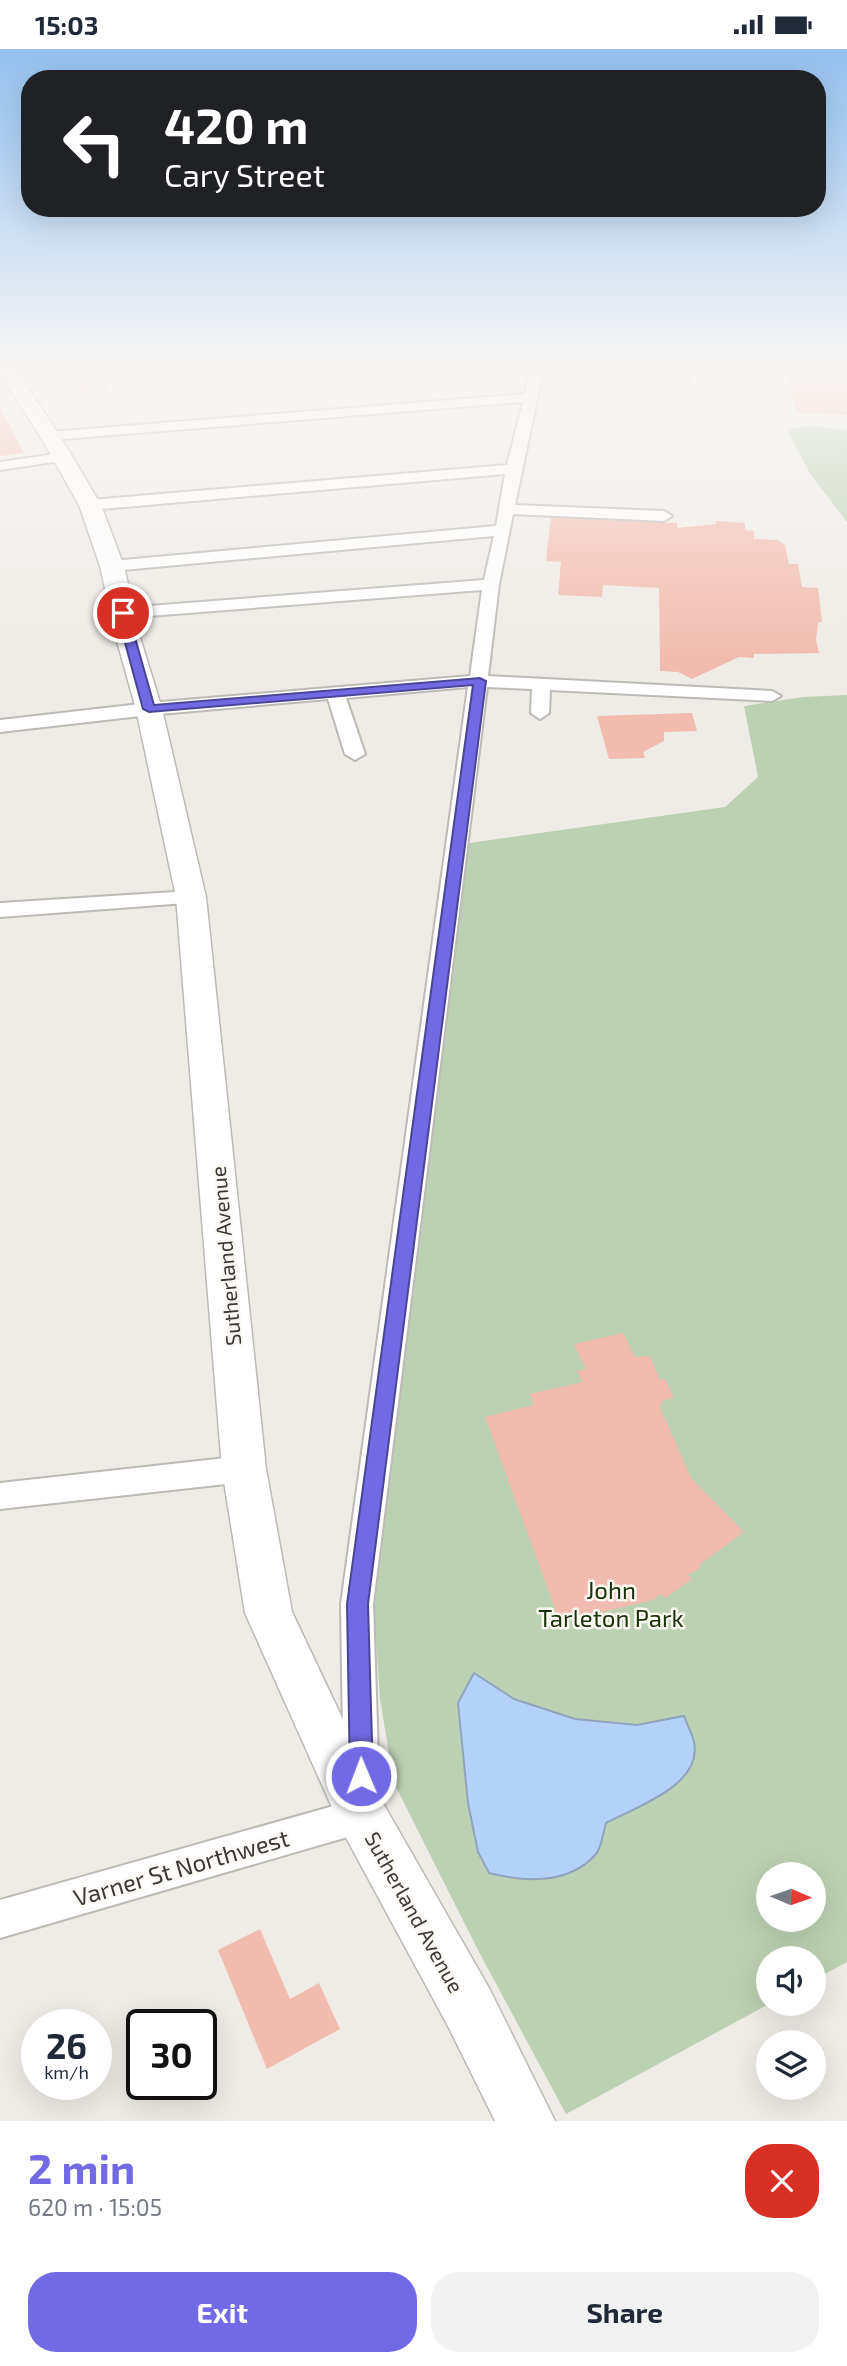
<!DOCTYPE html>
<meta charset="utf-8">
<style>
:root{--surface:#fff;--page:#f2f2f3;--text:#1f2937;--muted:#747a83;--accent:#726ae5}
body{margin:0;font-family:"Exo 2",sans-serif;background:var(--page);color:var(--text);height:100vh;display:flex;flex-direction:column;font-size:26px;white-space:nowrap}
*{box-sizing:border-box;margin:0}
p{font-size:23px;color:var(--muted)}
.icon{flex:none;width:38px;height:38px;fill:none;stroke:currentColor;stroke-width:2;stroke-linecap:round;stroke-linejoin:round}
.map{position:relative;height:2072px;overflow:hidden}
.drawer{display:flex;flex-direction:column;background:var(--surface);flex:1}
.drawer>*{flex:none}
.guide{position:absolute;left:21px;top:21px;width:805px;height:147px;border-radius:28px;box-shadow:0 7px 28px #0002;background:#202124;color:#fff;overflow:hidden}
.needle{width:46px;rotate:92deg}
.tools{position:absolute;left:756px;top:1813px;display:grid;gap:14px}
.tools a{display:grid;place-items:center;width:70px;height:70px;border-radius:50%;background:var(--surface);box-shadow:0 7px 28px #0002;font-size:35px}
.speed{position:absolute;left:21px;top:1960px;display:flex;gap:14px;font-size:35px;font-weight:700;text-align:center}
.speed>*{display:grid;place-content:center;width:91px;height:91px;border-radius:50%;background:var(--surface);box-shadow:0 7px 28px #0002;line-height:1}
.speed small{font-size:18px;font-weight:400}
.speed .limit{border:4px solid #111;border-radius:10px;background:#fff;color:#111}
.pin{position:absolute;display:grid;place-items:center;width:60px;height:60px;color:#fff;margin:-30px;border:4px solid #fff;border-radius:50%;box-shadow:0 2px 7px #0007}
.me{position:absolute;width:77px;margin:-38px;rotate:359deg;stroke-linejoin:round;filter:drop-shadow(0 0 5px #0008)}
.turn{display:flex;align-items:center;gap:24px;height:147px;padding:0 28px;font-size:32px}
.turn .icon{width:91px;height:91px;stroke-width:2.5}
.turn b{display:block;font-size:49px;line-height:60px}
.round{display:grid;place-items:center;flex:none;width:74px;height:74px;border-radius:28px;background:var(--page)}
.headline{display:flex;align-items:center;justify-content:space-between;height:119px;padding:0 28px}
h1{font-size:42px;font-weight:700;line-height:52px;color:var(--accent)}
.action{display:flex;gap:14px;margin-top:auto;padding:14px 28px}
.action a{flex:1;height:80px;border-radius:28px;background:var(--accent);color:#fff;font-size:28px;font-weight:700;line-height:80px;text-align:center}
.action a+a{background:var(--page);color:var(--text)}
.status{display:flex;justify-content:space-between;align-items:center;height:49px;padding:0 35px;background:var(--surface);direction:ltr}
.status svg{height:19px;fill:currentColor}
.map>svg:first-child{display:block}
.green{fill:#bcd0b3;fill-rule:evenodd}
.water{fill:#b4d1f9;stroke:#8fa3bf;stroke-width:2}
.building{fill:#f1bcaf}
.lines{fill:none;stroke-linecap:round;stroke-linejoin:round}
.street-casing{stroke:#bdbab6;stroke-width:4}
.secondary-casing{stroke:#bdbab6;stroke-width:3}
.street{fill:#fff;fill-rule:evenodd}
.secondary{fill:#fff;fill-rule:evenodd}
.route{fill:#726ae5;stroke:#4a4595;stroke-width:2}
.labels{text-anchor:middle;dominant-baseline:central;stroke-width:5;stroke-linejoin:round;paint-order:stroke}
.street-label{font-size:21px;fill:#3a3937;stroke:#fcf9f4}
.near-park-label{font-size:24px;fill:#173105;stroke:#fcf9f4}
.near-street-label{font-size:24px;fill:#3a3937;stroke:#fcf9f4}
</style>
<div class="status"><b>15:03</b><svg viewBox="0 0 49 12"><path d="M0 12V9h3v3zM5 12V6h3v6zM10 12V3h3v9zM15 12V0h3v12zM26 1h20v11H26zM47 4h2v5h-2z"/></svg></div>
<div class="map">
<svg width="847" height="2072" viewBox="0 0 847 2072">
<rect width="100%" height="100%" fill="#efece7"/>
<g class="green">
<path d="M811,377L847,381V473L811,426L788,383L790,380Z"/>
<path d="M847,646V1913L814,1931V1909H768L769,1955L566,2065L479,1903L394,1734L380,1650L373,1549L469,794L725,758L758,728L744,657L803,648ZM768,1825H814V1871H768Z"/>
</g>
<path class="water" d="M474,1624L514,1650L575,1670L637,1676L684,1667C687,1675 692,1685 694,1693C703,1736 636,1758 606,1774C603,1783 602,1798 596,1805C569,1836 525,1833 489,1824L478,1803L468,1754L458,1654Z"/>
<g class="building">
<path d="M77,317H100L108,340L79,343Z"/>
<path d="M610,317H691L694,336L610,334Z"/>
<path d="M785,317H847V366L797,364Z"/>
<path d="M0,358L24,404L0,407Z"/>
<path d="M551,469L677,474V479L716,475V472L745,474V481L754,482V490L778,491L785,496L789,515H798L802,538L818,539L822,573L818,574L816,591L819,604L754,605V609L739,608L692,630L678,623L660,622L659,539L603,536L602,548L558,546L561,513L546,512Z"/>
<path d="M692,664L697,682L664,683V692L643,703L645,709L609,710L597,667Z"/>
<path d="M623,1284L635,1308L650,1307L660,1331L665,1330L674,1349L661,1352L663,1355L659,1356L691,1429L744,1483L699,1516L700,1519L688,1526L692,1530L665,1549L660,1545L653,1551L560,1573L485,1368L534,1356L530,1345L583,1333L577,1322L586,1320L574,1295Z"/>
<path d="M260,1880L290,1950L319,1934L340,1980L267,2020L218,1901Z"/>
</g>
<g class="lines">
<g class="street-casing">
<g id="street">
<path d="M181,317H194L198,323L191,327L186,326Z"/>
<path d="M531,317H544L515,456L664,462L672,467L664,472L513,465L499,535L488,627L772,642L781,647L772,652L550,641L549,664L540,670L531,664L532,640L487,638L373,1555L380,1767L375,1780L0,1889V1851L344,1754L341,1555L468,638L346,649L365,705L355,711L345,705L328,650L149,666L0,683V671L149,654L470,627L482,541L123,569L115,564L123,559L484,531L494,487L112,522L104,517L112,512L496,477L505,425L90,461L82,456L90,451L507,416L523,353L50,391L43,387L50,383L525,345Z"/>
<path d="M62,404L67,405L69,408L67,411L0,421V413Z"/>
<path d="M191,842L199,843L202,848L199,853L0,868V854Z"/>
<path d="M244,1407L255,1411L259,1420L255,1429L244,1433L0,1460V1434Z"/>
</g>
</g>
<g class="secondary-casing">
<path id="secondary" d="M0,317H13L60,387L101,456L124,517L139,585L162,660L206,848L266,1420L292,1563L380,1749L489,1939L555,2072H495L449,1979L344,1785L245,1564L222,1420L176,848L136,660L115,585L100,517L79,456L40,387L0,325Z"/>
</g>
<use href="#street" class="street"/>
<use href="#secondary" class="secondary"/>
</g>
<linearGradient id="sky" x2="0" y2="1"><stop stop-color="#93c0ef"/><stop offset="0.52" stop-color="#f8f6f4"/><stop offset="1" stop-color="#f8f6f4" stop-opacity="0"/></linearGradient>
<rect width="847" height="607" fill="url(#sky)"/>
<path class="route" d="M123,561L128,564L154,656L480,629L486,632L368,1555L373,1727L370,1735L361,1739L353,1735L350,1727L347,1555L473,636L149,663L143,660L117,564Z"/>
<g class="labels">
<g class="street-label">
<text transform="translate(225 1207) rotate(-95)">Sutherland Avenue</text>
<text transform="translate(415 1863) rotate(61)">Sutherland Avenue</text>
</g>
<g class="near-park-label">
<text x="611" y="1540">John<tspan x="611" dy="28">Tarleton Park</tspan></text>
</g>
<g class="near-street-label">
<text transform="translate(181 1818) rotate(-16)">Varner St Northwest</text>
</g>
</g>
</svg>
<div class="tools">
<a><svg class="needle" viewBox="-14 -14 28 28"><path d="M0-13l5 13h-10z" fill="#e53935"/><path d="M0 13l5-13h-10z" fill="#747a83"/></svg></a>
<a><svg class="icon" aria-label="sound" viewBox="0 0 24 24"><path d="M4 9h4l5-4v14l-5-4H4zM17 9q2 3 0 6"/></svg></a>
<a><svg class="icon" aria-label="layers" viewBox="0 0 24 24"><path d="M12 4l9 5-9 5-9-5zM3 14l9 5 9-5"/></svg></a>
</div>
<div class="speed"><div>26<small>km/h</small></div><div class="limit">30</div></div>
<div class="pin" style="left:123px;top:564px;background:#d93025"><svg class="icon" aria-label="arrive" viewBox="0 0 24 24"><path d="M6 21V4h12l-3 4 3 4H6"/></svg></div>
<svg class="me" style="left:361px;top:1727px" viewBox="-20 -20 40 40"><circle r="17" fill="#726ae5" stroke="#fff" stroke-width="3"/><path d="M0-11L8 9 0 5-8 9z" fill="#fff"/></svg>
<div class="guide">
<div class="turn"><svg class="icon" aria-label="left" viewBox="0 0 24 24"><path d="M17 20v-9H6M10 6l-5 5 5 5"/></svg><div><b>420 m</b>Cary Street</div></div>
</div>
</div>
<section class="drawer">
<div class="headline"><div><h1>2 min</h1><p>620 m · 15:05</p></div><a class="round" style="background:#d93025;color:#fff"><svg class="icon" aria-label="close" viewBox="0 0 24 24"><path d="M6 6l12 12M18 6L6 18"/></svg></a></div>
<div class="action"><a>Exit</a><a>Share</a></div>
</section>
